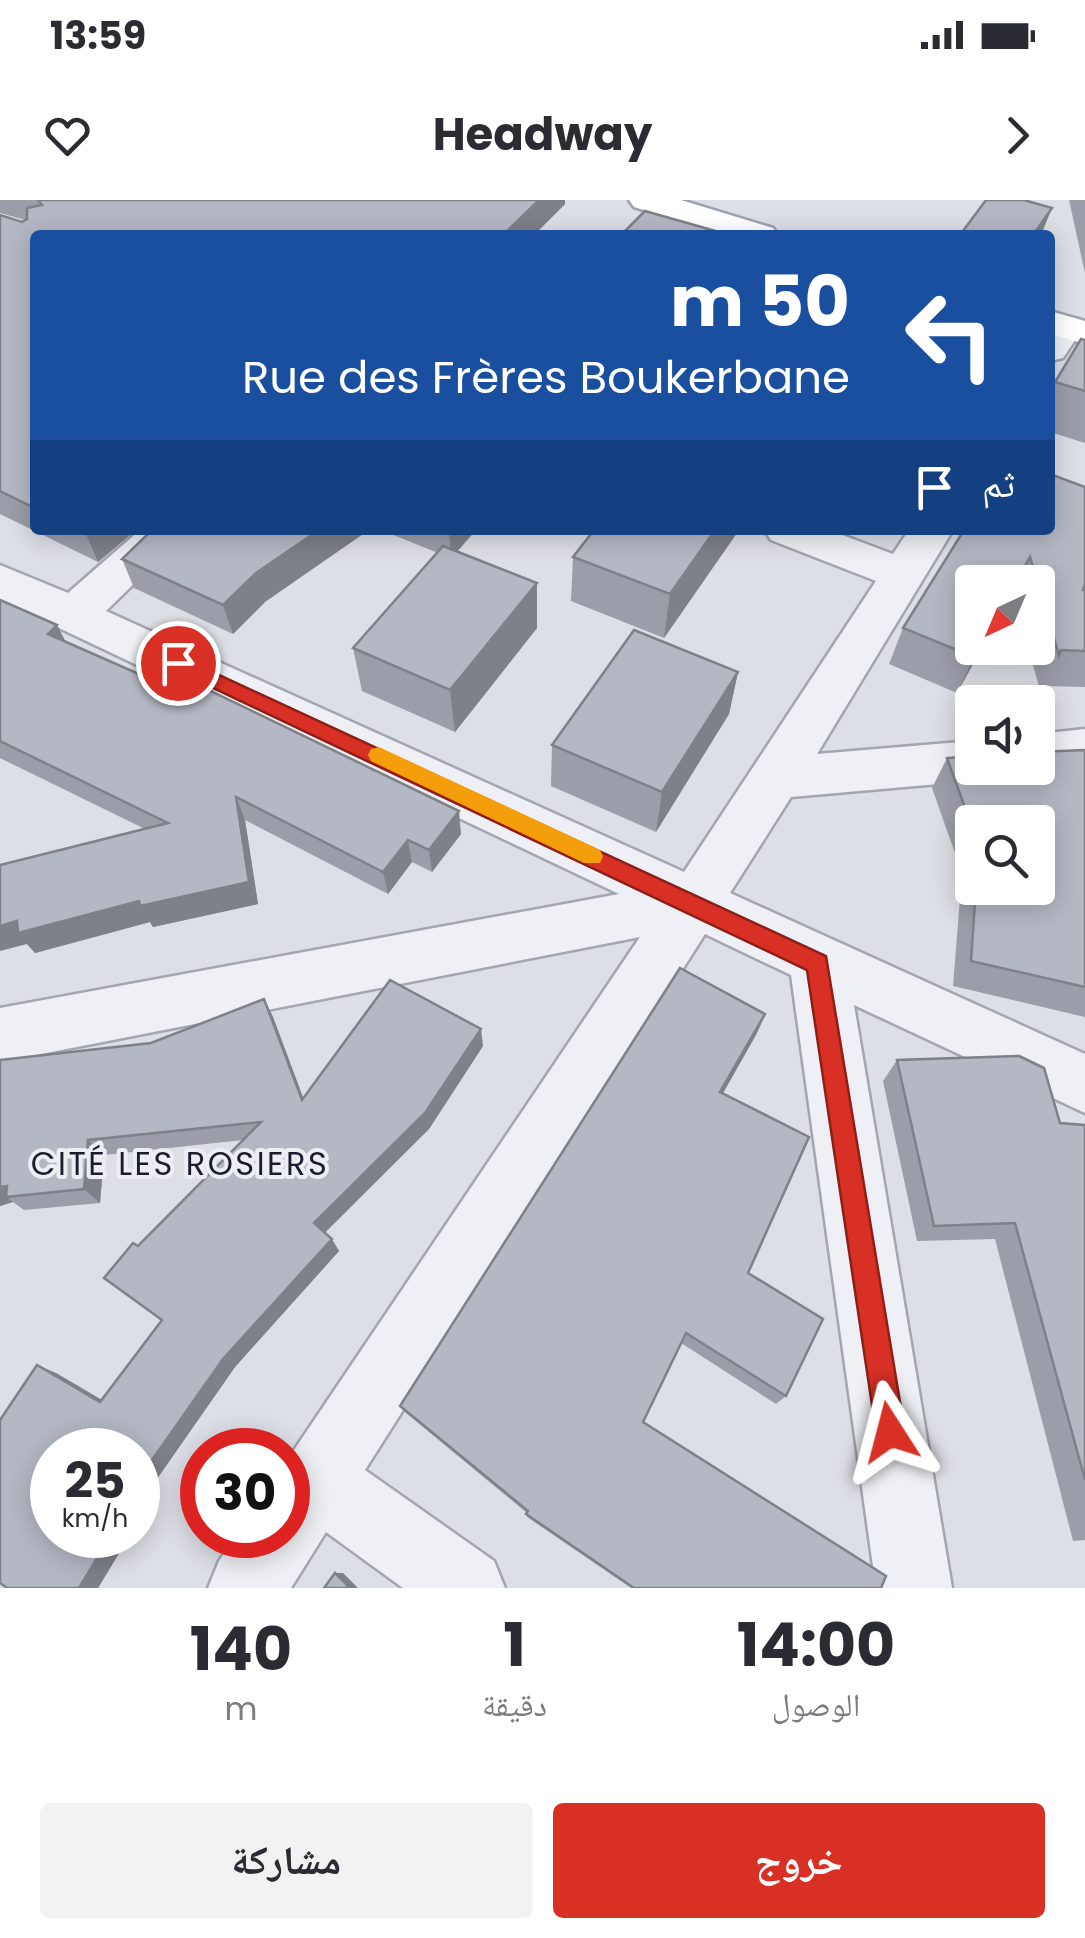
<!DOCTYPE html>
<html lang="ar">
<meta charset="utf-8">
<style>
:root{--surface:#fff;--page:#f2f2f3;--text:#2b2b33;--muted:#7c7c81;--accent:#d93025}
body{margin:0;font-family:Poppins,"Noto Naskh Arabic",sans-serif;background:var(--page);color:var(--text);direction:rtl;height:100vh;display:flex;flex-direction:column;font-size:38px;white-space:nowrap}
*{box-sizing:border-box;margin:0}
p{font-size:32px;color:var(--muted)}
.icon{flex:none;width:55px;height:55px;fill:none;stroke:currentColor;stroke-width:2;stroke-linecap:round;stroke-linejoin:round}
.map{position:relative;height:1388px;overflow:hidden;direction:ltr}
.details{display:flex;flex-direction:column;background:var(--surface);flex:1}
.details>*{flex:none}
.guide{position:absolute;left:30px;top:30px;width:1025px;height:305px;border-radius:10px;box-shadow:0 5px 25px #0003;direction:rtl;background:#1a4fa0;color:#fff;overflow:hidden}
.needle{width:65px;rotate:224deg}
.fabs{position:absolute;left:955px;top:365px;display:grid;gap:20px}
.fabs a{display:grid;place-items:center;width:100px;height:100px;border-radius:10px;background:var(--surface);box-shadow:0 5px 25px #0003;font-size:50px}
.speed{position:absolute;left:30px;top:1228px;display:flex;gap:20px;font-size:50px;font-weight:700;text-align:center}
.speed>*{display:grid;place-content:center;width:130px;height:130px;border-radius:50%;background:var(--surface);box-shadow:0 5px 25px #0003;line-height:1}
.speed small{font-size:25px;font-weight:400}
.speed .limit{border:15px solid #d22;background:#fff;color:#111}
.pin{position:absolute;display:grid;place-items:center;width:85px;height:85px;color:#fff;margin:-42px;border:5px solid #fff;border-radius:50%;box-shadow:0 2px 10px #0007}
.me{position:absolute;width:110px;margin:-55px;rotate:351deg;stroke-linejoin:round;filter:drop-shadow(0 0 8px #0008)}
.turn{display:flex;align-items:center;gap:35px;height:210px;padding:0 40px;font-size:45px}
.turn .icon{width:130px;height:130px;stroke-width:2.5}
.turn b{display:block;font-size:70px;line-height:85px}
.then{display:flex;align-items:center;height:95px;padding:0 40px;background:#0003;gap:20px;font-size:38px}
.eta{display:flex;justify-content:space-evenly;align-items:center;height:170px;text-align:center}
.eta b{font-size:60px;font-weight:700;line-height:70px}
.action{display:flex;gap:20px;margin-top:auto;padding:20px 40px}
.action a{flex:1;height:115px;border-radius:10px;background:var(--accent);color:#fff;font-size:40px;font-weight:700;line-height:115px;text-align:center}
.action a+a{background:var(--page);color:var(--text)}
.status{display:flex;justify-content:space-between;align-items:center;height:70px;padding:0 50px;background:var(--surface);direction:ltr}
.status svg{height:28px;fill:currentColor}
header{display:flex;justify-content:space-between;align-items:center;height:130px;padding:0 40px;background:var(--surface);font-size:45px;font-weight:700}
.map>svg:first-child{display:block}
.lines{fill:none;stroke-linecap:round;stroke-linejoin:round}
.street-casing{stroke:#a3a6b0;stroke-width:5}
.primary-casing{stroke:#9ca2b1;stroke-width:5}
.street{fill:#eff0f5;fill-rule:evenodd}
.primary{fill:#fff;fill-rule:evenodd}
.wall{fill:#9b9ea8;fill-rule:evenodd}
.shaded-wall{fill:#7e8188}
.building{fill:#b4b8c3;stroke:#7e8188;stroke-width:2.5}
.route{fill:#d93025;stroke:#8d1f18;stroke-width:2.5}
.slow{fill:#f59e0b}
.labels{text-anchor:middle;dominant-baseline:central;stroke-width:8;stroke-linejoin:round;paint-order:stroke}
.neighbourhood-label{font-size:32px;letter-spacing:2.5px;fill:#191d2d;stroke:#eceef4}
</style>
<div class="status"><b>13:59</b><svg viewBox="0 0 49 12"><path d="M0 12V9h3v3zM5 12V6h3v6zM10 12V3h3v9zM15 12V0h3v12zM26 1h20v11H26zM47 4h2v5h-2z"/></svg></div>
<header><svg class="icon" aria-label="forward" viewBox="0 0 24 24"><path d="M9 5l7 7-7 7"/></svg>Headway<svg class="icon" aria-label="heart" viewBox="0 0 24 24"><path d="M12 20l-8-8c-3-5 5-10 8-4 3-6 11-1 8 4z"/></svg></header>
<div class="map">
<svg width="1085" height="1388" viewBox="0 0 1085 1388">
<rect width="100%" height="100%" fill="#dddfe6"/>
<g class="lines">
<g class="street-casing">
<g id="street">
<path d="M1065,116L1078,119L1084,127L1063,158L1050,161V122Z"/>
<path d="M140,330H189L106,411L684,672L876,381L771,340L764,330H829L893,354L909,330H953L817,554L972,541V568H994L990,575L972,581L791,597L730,693L1085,854V913L854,805L952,1388H876L791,775L705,734L365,1270L494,1361L505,1388H403L326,1332L291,1388H208L219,1361L236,1335H288V1259L640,737L0,862V808L619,694L0,400V365L68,393Z"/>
<path d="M1085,529V569L1038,574L1020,568H1038V534Z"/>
</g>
</g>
<g class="primary-casing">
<g id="primary">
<path d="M629,0H681L773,28L778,35H725L634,7Z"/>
<path d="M1050,111L1085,121V144L1050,134Z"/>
</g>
</g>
<use href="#street" class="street"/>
<use href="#primary" class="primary"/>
</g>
<g class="wall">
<path d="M0,0H565V4L534,35H35V330H136L98,362L0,314V15L22,22L25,20L0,13Z"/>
<path d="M1069,0H1085V73Z"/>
<path d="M1085,140V243L1050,232V192L1055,182Z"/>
<path d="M381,330H476L457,352L537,428L455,532L362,491L353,448L438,353Z"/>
<path d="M594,330H739L664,438L571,401L573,357Z"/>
<path d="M1050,330L1083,390H1085V487L1042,486L1040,490L1028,448H1038V382H972V448H982L957,493L889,464L903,428Z"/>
<path d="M122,359L265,402L233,434L134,388Z"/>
<path d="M0,400L65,441L461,634L432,672L412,662L388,694L245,620L258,704L153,727L150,722L35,753L27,744L0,665L145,629L0,558Z"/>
<path d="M738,472L729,514L656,632L551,586L552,545Z"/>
<path d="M1085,550V817L953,786L962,673L932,588L947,558ZM972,622L1038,688H972Z"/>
<path d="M264,799L273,817L303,898L483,846L429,929L325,1033L339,1051L235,1167L152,1286L157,1289L52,1335H130L98,1388H7L56,1173L102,1200L162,1120L138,1046L243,940L104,955L100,1003L24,1010L13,1002L0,1006V860L151,843Z"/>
<path d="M765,814L757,833L723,893L748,1073L786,1196L776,1204L681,1143L643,1222L881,1388H631L527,1317V1313L406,1213L400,1206Z"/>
<path d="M897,860L1060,923L1085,925V1340L1073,1341L995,1039L917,1041L883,881Z"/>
</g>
<g class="shaded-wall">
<path d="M539,0H565V4L534,35H503Z"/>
<path d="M1052,8L1041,35H1033Z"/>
<path d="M87,330H136L98,362L85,332Z"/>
<path d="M319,330H369L265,402L233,434L223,405L256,373Z"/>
<path d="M449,330H476L451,358Z"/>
<path d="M715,330H739L664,438L670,394Z"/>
<path d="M537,383V428L455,532L450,490Z"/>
<path d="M57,425L70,450L48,434Z"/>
<path d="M979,448H982L957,493L974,457Z"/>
<path d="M738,472L729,514L656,632L662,592Z"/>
<path d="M236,597L245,620L258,704L153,727L150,722L35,753L27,744L0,751V726Z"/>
<path d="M459,611L461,634L432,672L429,650Z"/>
<path d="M408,640L412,662L388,694L383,672Z"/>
<path d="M264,799L273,817L310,916L302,900Z"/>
<path d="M765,814L757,833L714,909L720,892Z"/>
<path d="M481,829L483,846L429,929L322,1035L314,1023Z"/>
<path d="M88,940L104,955L100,1003L84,989Z"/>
<path d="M7,986L6,997L13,1002L0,1006V987Z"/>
<path d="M332,1039L339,1051L235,1167L152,1286L157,1289L138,1322V1280L223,1159Z"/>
<path d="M37,1165L56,1173L117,1209L100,1202Z"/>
<path d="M111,1335H130L98,1388H79Z"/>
<path d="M335,1373H343L358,1388H350Z"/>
</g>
<g class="building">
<path d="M38,0H539L503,35H35V308L0,291V15L22,22L27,19V8L42,5Z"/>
<path d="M986,0H1024L1052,8L1033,35H960Z"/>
<path d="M645,11L726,34L621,35Z"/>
<path d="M1081,139L1085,140V191L1055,182Z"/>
<path d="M1050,274L1085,287V384L1083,390H1085V451L1061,450L1059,455L1030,357L1016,382H972V448H979L974,457L903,428L964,330H1050Z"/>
<path d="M152,330H319L256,373L223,405L122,359Z"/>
<path d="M594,330H715L670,394L573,357Z"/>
<path d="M443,346L537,383L450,490L353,448Z"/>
<path d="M0,400L57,425L48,434L150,479L161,467L459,611L429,650L408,640L383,672L236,597L249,682L140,706L139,701L18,733L17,721L0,726V665L168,623L0,541Z"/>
<path d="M634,430L738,472L662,592L552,545Z"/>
<path d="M1085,550V787L971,761L976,688H1038V622H972V627L947,558L972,556V568H1038V552Z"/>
<path d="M680,768L765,814L720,892L809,937L748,1073L823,1119L786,1196L686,1133L643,1222L886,1376L881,1388H634L526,1314L528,1311L400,1206Z"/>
<path d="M390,780L481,829L425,913L314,1023L332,1039L223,1159L138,1280V1250H52V1335H111L79,1388H7L0,1383V1220L37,1165L100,1202L162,1120L104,1078L133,1043L138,1046L261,922L88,940L84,989L6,997L7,986L0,987V860L151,843L264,799L302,900Z"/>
<path d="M1019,856L1044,868L1060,923L1085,925V1280L1015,1023L934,1026L897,860Z"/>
<path d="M335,1373L350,1388H324Z"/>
</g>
<path class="route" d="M178,456L826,756L905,1232L901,1242L890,1247L880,1242L876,1232L807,770L171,468L168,463Z"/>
<path class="slow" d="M379,547L600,650L603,656L600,663H584L371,561L368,555L371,549Z"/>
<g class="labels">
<g class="neighbourhood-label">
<text x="180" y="963">CITÉ LES ROSIERS</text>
</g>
</g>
</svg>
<div class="fabs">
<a><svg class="needle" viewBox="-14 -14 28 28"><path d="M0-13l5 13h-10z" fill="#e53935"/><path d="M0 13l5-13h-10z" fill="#7c7c81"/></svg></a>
<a><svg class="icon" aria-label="sound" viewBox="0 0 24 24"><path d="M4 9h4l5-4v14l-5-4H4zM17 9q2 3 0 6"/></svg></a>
<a><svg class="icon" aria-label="search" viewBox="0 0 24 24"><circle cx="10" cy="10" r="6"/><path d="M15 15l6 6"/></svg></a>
</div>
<div class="speed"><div>25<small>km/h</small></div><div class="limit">30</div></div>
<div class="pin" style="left:178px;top:463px;background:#d93025"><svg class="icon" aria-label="arrive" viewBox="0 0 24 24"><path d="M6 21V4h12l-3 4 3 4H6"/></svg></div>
<svg class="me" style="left:890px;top:1232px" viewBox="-20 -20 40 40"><path d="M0-17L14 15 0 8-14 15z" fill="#d93025" stroke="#fff" stroke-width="4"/></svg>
<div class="guide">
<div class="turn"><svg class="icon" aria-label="left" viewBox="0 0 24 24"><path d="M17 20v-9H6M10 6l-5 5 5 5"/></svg><div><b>50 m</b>Rue des Frères Boukerbane</div></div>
<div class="then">ثم<svg class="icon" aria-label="arrive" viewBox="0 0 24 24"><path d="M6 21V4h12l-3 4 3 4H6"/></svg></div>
</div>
</div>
<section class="details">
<div class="eta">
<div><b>14:00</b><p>الوصول</p></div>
<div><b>1</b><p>دقيقة</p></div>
<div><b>140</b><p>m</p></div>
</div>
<div class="action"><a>خروج</a><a>مشاركة</a></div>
</section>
